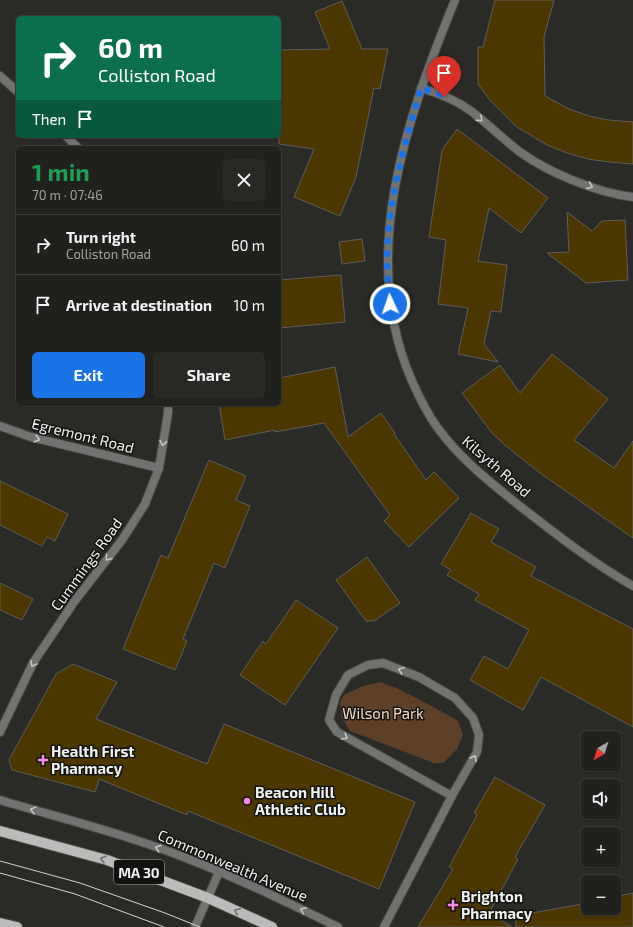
<!DOCTYPE html>
<meta charset="utf-8">
<style>
:root{--surface:#20201c;--page:#282825;--text:#f1f3f6;--muted:#a2a3a3;--line:#3d3e3b;--accent:#1a73e8}
body{margin:0;font-family:"Exo 2",sans-serif;background:var(--page);color:var(--text);height:100vh;display:flex;flex-direction:column;font-size:15px;white-space:nowrap}
*{box-sizing:border-box;margin:0}
p{font-size:13px;color:var(--muted)}
.icon{flex:none;width:22px;height:22px;fill:none;stroke:currentColor;stroke-width:2;stroke-linecap:round;stroke-linejoin:round}
.map{position:relative;flex:1;overflow:hidden}
.sheet{position:absolute;left:16px;top:146px;width:265px;height:260px;display:flex;flex-direction:column;background:var(--surface);border-radius:6px;box-shadow:0 1px 3px #0004,0 0 0 1px var(--line)}
.sheet>*{flex:none}
.top-card{position:absolute;left:16px;top:16px;width:265px;height:122px;border-radius:6px;box-shadow:0 1px 3px #0004,0 0 0 1px var(--line);background:#0b6e4f;color:#fff;overflow:hidden}
.needle{width:26px;rotate:219deg}
.buttons{position:absolute;left:581px;top:731px;display:grid;gap:8px}
.buttons a{display:grid;place-items:center;width:40px;height:40px;border-radius:6px;background:var(--surface);box-shadow:0 1px 3px #0004,0 0 0 1px var(--line);font-size:20px}
.pin{position:absolute;display:grid;place-items:center;width:34px;height:34px;color:#fff;margin:-41px -17px;border-radius:50% 50% 50% 0;rotate:-45deg;box-shadow:0 0 4px #0007}
.pin .icon{rotate:45deg}
.me{position:absolute;width:44px;margin:-22px;rotate:357deg;stroke-linejoin:round;filter:drop-shadow(0 0 3px #0008)}
.turn{display:flex;align-items:center;gap:14px;height:84px;padding:0 16px;font-size:18px}
.turn .icon{width:52px;height:52px;stroke-width:2.5}
.turn b{display:block;font-size:28px;line-height:34px}
.then{display:flex;align-items:center;height:38px;padding:0 16px;background:#0003;gap:8px;font-size:15px}
.round{display:grid;place-items:center;flex:none;width:42px;height:42px;border-radius:6px;background:var(--page)}
.headline{display:flex;align-items:center;justify-content:space-between;height:68px;padding:0 16px}
h1{font-size:24px;font-weight:700;line-height:30px;color:#1e9e55}
.primary-button{display:flex;gap:8px;margin-top:auto;padding:8px 16px}
.primary-button a{flex:1;height:46px;border-radius:6px;background:var(--accent);color:#fff;font-size:16px;font-weight:700;line-height:46px;text-align:center}
.primary-button a+a{background:var(--page);color:var(--text)}
ul{padding:0;list-style:none}
li{display:flex;align-items:center;gap:12px;height:60px;padding:0 16px;border-top:1px solid var(--line)}
li div{flex:1}
li b{display:block;font-size:15px}
li em{font-style:normal}
.map>svg:first-child{display:block}
.green{fill:#5e4029}
.building{fill:#4c3700;stroke:#605e5a}
.lines{fill:none;stroke-linecap:round;stroke-linejoin:round}
.street-casing{stroke:#464642;stroke-width:10}
.primary-casing{stroke:#464642;stroke-width:12}
.street{stroke:#717371;stroke-width:8}
.primary{stroke:#b9bcb8;stroke-width:10}
.tram{stroke:#d6d6d3;stroke-width:1}
.oneway{stroke:#c4c6c3}
.oneway2{stroke:#6e706d}
.route{stroke:#1a73e8;stroke-width:7;stroke-dasharray:0 12.6}
.poi-dot{fill:#fb87e6;stroke:#121311;stroke-width:1.5}
.labels{text-anchor:middle;dominant-baseline:central;stroke-width:3;stroke-linejoin:round;paint-order:stroke}
.shield{fill:#121311;stroke:#aeafac;stroke-width:1}
.shield-label{font-size:14px;font-weight:bold;fill:#f1f2ef}
.street-label{font-size:15px;fill:#f1f2ef;stroke:#121311}
.park-label{font-size:15px;fill:#f8dcc8;stroke:#121311}
.poi-label{font-size:15px;font-weight:bold;fill:#f1f2ef;stroke:#121311;text-anchor:start}
</style>
<div class="map">
<svg width="633" height="927" viewBox="0 0 633 927">
<rect width="100%" height="100%" fill="#2a2a26"/>
<path class="green" d="M380,682L399,689L439,710L458,721L463,735L457,749L443,763H434L350,731L342,718L340,703L344,695L363,686Z"/>
<g class="building">
<path d="M495,0H554L544,37L545,96L569,109L589,116L608,120L633,122V164L609,162L588,159L567,153L547,145L517,127L489,99L478,84V47H483Z"/>
<path d="M342,1L362,49H388L380,89L374,88L356,177L340,216L294,197L314,149L279,144V50L330,49L315,12Z"/>
<path d="M457,129L548,198L521,233L489,208L478,261L507,265L501,312L491,311L484,344L498,362L458,354L468,308L438,304L446,240L429,237L442,150Z"/>
<path d="M567,212L592,231L602,221L625,220L628,280L586,283L547,253L569,252Z"/>
<path d="M362,239L365,261L342,264L339,242Z"/>
<path d="M341,275L345,322L279,328V280Z"/>
<path d="M552,354L608,399L574,440L614,468L633,441V538L540,473L506,446L492,433L462,393L500,365L520,393Z"/>
<path d="M335,367L348,437L381,413L395,433L394,434L426,480L434,472L459,498L409,547L384,521L390,515L324,423L275,432V430L225,440L219,404H279V378Z"/>
<path d="M209,460L246,476L236,500L250,506L225,568L214,563L183,639L187,641L175,670L123,649L161,555L168,558Z"/>
<path d="M0,481L68,514L55,541L47,537L42,546L0,525Z"/>
<path d="M471,513L499,529L491,542L536,567L531,576L633,629V727L541,677L523,710L470,680L484,656L508,669L529,630L475,600L479,594L447,575L451,570L441,564Z"/>
<path d="M367,557L400,603L374,621H366L336,580Z"/>
<path d="M0,583L33,599L22,620L0,610Z"/>
<path d="M296,600L338,628L285,705L240,675L263,641L266,644Z"/>
<path d="M73,664L117,682L96,719L207,764L224,724L415,802L379,889L188,811L187,815L99,779L95,792L12,770L9,760L56,674Z"/>
<path d="M495,777L545,805L515,857L518,859L489,913L512,927H418L453,869L449,867L477,815L474,813Z"/>
<path d="M633,893V927H516L515,916L588,903V908H614V897Z"/>
</g>
<g class="lines">
<g class="street-casing">
<g id="street">
<path d="M455,0C407,118 357,256 412,381C419,397 427,413 437,427C460,459 490,482 521,507C557,535 593,563 633,586"/>
<path d="M0,76L18,92"/>
<path d="M421,88C438,93 456,100 471,111C488,124 503,139 520,152C549,173 598,193 633,197"/>
<path d="M66,136L78,148"/>
<path d="M0,426L31,437L159,468"/>
<path d="M0,732L33,663L74,602L122,540L145,504L159,468L168,413V404"/>
<path d="M0,800C64,819 129,835 191,860C241,879 290,904 338,927"/>
<path d="M195,927L219,872"/>
<path d="M384,927L454,792L477,752L479,735L473,718L455,698L419,677L383,663L368,665L348,675L336,695L329,720L337,732L452,796"/>
</g>
</g>
<g class="primary-casing">
<g id="primary">
<path d="M0,831L107,860L208,898L272,927"/>
<path d="M0,923L17,927"/>
</g>
</g>
<use href="#street" class="street"/>
<use href="#primary" class="primary"/>
<g class="tram">
<path d="M0,861L80,883L165,913L200,927"/>
<path d="M0,873L75,894L164,927"/>
</g>
</g>
<defs><path id="oneway-chevron" d="M-2-3.5L2.5 0L-2 3.5" fill="none" stroke-width="1.6" stroke-linecap="round" stroke-linejoin="round"/></defs>
<g class="oneway">
<use href="#oneway-chevron" transform="translate(480 119) rotate(41)"/>
<use href="#oneway-chevron" transform="translate(590 186) rotate(22)"/>
<use href="#oneway-chevron" transform="translate(37 439) rotate(15)"/>
<use href="#oneway-chevron" transform="translate(163 443) rotate(99)"/>
<use href="#oneway-chevron" transform="translate(108 558) rotate(128)"/>
<use href="#oneway-chevron" transform="translate(33 664) rotate(119)"/>
<use href="#oneway-chevron" transform="translate(401 670) rotate(-160)"/>
<use href="#oneway-chevron" transform="translate(345 737) rotate(31)"/>
<use href="#oneway-chevron" transform="translate(474 758) rotate(-60)"/>
<use href="#oneway-chevron" transform="translate(33 810) rotate(-165)"/>
<use href="#oneway-chevron" transform="translate(158 848) rotate(-161)"/>
<use href="#oneway-chevron" transform="translate(303 910) rotate(-154)"/>
</g>
<g class="oneway2">
<use href="#oneway-chevron" transform="translate(103 859) rotate(-164)"/>
<use href="#oneway-chevron" transform="translate(237 911) rotate(-155)"/>
</g>
<g class="lines">
<path class="route" d="M390,304C388,282 386,259 388,237C392,186 407,137 421,88L438,93L444,97"/>
</g>
<g class="poi-dot">
<path d="M41 754h4v4h4v4h-4v4h-4v-4h-4v-4h4z"/>
<circle cx="247" cy="801" r="4"/>
<path d="M451 899h4v4h4v4h-4v4h-4v-4h-4v-4h4z"/>
</g>
<g class="labels">
<rect class="shield" x="114" y="860" width="50" height="24" rx="3"/>
<g class="shield-label">
<text x="139" y="872">MA 30</text>
</g>
<g class="street-label">
<text transform="translate(83 435) rotate(14)">Egremont Road</text>
<text transform="translate(497 466) rotate(41)">Kilsyth Road</text>
<text transform="translate(86 564) rotate(-54)">Cummings Road</text>
<text transform="translate(233 865) rotate(23)">Commonwealth Avenue</text>
</g>
<g class="park-label">
<text x="383" y="713">Wilson Park</text>
</g>
<g class="poi-label">
<text x="51" y="751">Health First<tspan x="51" dy="17">Pharmacy</tspan></text>
<text x="255" y="792">Beacon Hill<tspan x="255" dy="17">Athletic Club</tspan></text>
<text x="461" y="896">Brighton<tspan x="461" dy="17">Pharmacy</tspan></text>
</g>
</g>
</svg>
<div class="buttons">
<a><svg class="needle" viewBox="-14 -14 28 28"><path d="M0-13l5 13h-10z" fill="#e53935"/><path d="M0 13l5-13h-10z" fill="#a2a3a3"/></svg></a>
<a><svg class="icon" aria-label="sound" viewBox="0 0 24 24"><path d="M4 9h4l5-4v14l-5-4H4zM17 9q2 3 0 6"/></svg></a>
<a>+</a>
<a>−</a>
</div>
<div class="pin" style="left:444px;top:97px;background:#d93025"><svg class="icon" aria-label="arrive" viewBox="0 0 24 24"><path d="M6 21V4h12l-3 4 3 4H6"/></svg></div>
<svg class="me" style="left:390px;top:304px" viewBox="-20 -20 40 40"><circle r="17" fill="#1a73e8" stroke="#fff" stroke-width="3"/><path d="M0-11L8 9 0 5-8 9z" fill="#fff"/></svg>
<div class="top-card">
<div class="turn"><svg class="icon" aria-label="right" viewBox="0 0 24 24"><path d="M7 20v-9h11M14 6l5 5-5 5"/></svg><div><b>60 m</b>Colliston Road</div></div>
<div class="then">Then<svg class="icon" aria-label="arrive" viewBox="0 0 24 24"><path d="M6 21V4h12l-3 4 3 4H6"/></svg></div>
</div>
<section class="sheet">
<div class="headline"><div><h1>1 min</h1><p>70 m · 07:46</p></div><a class="round"><svg class="icon" aria-label="close" viewBox="0 0 24 24"><path d="M6 6l12 12M18 6L6 18"/></svg></a></div>
<ul>
<li><svg class="icon" aria-label="right" viewBox="0 0 24 24"><path d="M7 20v-9h11M14 6l5 5-5 5"/></svg><div><b>Turn right</b><p>Colliston Road</p></div><em>60 m</em></li>
<li><svg class="icon" aria-label="arrive" viewBox="0 0 24 24"><path d="M6 21V4h12l-3 4 3 4H6"/></svg><div><b>Arrive at destination</b></div><em>10 m</em></li>
</ul>
<div class="primary-button"><a>Exit</a><a>Share</a></div>
</section>
</div>
